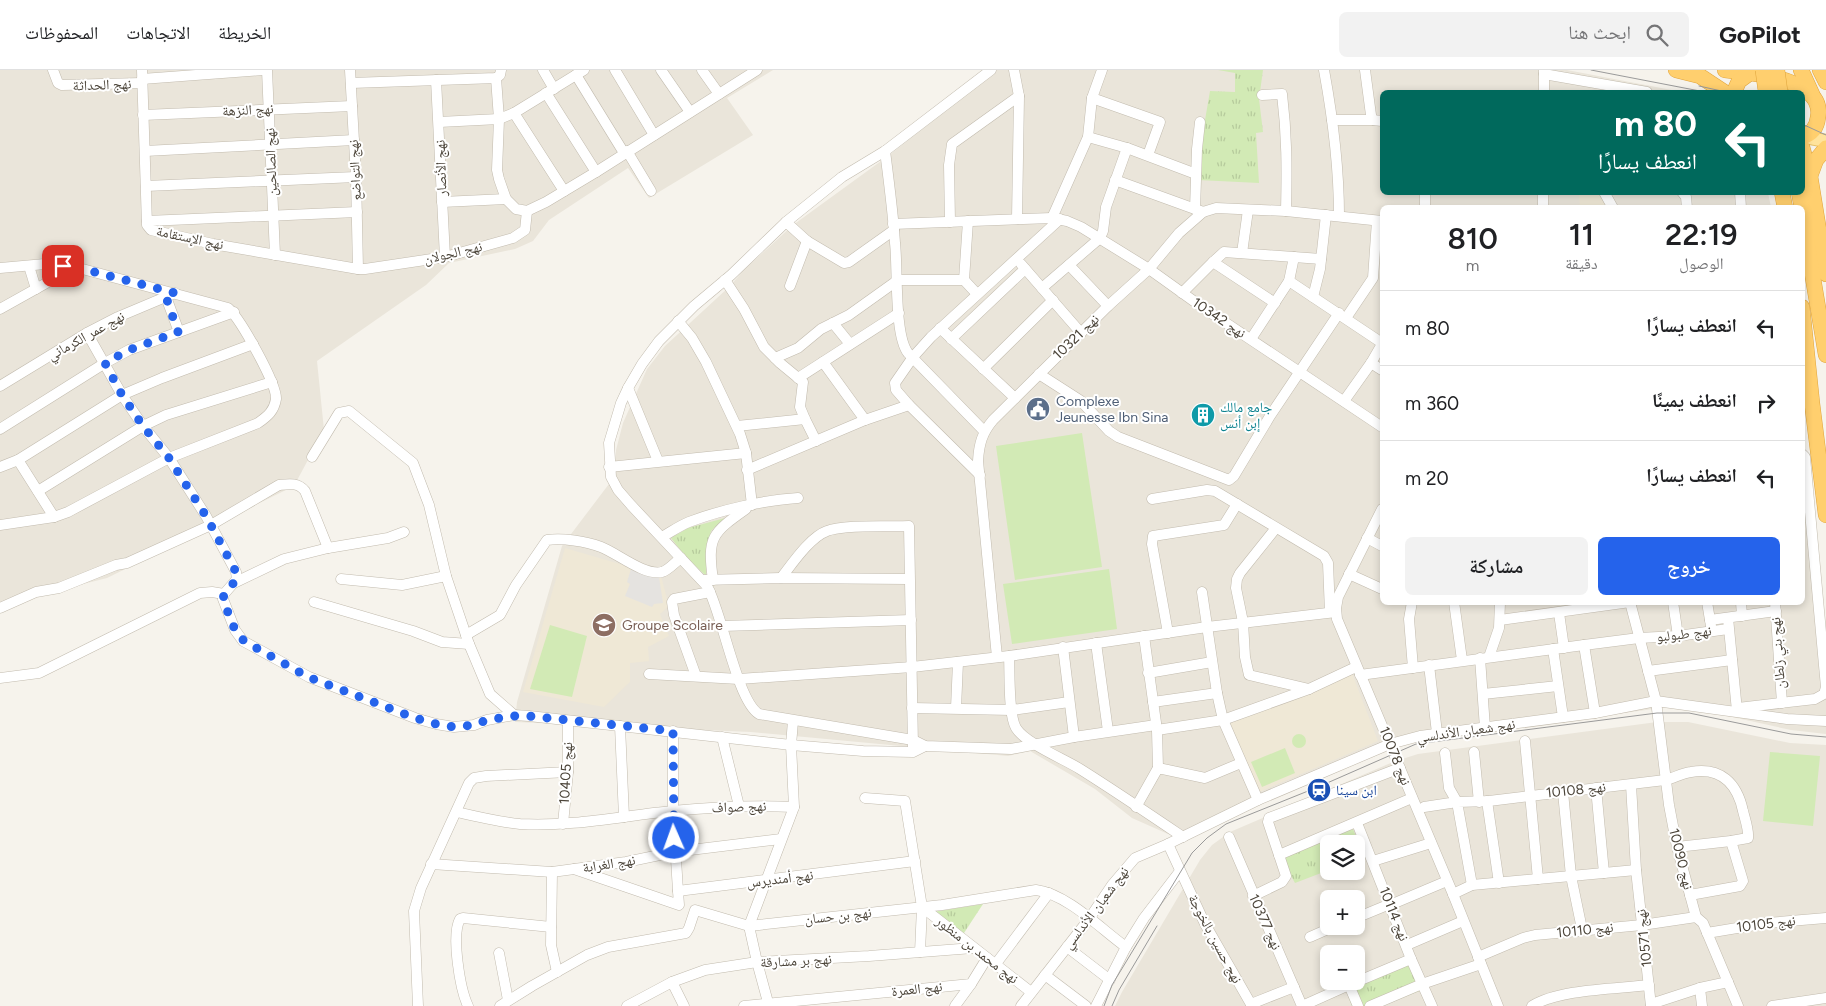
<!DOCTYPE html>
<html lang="ar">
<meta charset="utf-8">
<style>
:root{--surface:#fff;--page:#f2f2f2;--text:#202124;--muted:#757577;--line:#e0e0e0;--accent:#2563eb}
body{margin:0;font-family:Figtree,"Noto Naskh Arabic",sans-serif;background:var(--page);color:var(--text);direction:rtl;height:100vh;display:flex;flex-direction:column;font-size:19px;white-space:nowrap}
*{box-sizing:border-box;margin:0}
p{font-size:16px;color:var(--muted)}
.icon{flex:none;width:28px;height:28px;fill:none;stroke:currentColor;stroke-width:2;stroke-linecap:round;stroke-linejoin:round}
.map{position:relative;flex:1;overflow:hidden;direction:ltr}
.side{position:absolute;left:1380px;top:135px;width:425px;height:400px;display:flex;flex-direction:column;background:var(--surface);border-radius:8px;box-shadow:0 2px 8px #0003;direction:rtl}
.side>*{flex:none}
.top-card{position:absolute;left:1380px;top:20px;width:425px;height:105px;border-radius:8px;box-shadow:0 2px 8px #0003;direction:rtl;background:#00695c;color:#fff;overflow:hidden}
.controls{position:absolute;left:1320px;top:765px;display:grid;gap:10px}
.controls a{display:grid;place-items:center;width:45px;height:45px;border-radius:8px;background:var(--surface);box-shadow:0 2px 8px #0003;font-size:25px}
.pin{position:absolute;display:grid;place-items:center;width:42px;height:42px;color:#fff;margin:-21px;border-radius:10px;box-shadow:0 2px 8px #0006}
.me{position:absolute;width:55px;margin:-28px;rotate:358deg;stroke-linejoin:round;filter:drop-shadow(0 0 4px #0008)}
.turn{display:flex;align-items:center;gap:18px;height:105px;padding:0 25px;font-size:22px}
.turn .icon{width:65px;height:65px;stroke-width:2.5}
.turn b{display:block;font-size:35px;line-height:42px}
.eta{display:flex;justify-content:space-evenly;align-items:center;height:85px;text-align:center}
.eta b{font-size:30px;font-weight:600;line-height:35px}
.cta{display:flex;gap:10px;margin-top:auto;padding:10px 25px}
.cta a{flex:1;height:58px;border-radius:8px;background:var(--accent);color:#fff;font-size:20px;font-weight:600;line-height:58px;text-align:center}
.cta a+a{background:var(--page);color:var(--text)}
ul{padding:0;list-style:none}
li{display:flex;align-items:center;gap:15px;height:75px;padding:0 25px;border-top:1px solid var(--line)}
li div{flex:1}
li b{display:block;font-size:19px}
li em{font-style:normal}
header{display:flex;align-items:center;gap:30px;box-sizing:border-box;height:70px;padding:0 25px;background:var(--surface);border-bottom:1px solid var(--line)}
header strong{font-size:24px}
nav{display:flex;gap:28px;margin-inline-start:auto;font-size:18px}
.search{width:350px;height:45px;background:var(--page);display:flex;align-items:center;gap:12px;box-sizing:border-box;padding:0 18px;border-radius:8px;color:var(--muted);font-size:19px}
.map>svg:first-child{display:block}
.residential{fill:#eae5da;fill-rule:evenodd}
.education{fill:#efe8d6}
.grass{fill:url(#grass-tufts)}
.park{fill:#d2eab5}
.parking{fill:#e5e3e0}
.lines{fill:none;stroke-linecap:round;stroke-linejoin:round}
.minor-casing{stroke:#c2bbae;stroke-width:11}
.major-casing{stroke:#e6c16a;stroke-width:14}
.highway-casing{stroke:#e0a43c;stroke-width:16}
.minor{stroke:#fff;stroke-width:10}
.major{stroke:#ffe39c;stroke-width:12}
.highway{stroke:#ffcf6e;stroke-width:15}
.tram{stroke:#9a9a9a;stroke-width:1}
.highway-bridge-casing{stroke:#e0a43c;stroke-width:16;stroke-linecap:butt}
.highway-bridge{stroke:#ffcf6e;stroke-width:15}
.route{stroke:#2563eb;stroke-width:9;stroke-dasharray:0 16.2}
.labels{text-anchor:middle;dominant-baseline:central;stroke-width:4;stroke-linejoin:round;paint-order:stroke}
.street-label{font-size:14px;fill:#4b4439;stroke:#fff}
.service-label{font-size:14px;fill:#4e5e75;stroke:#fff;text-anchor:start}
.culture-label{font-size:14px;fill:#0d838f;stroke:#fff;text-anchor:start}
.education-label{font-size:14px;fill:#785e54;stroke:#fff;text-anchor:start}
.transit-label{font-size:14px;fill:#164399;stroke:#fff;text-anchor:start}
</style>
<header>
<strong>GoPilot</strong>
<div class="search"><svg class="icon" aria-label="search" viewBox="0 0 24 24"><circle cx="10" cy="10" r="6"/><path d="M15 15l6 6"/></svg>ابحث هنا</div>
<nav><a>الخريطة</a><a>الاتجاهات</a><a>المحفوظات</a></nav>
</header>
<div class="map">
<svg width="1826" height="936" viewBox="0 0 1826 936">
<defs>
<pattern id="grass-tufts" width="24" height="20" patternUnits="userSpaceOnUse" patternTransform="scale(1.25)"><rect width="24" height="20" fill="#d2eab5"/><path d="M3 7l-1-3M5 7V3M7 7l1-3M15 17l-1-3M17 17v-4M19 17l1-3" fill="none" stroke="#b6ca9c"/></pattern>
</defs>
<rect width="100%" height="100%" fill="#f6f3ec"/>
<g class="residential">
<path d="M0,0H773L727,28L753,65L649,128L628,98L549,150L533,171L515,179L449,193L426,215L317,291L324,360L294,416L107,508L12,532L0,540Z"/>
<path d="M997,0H1567L1682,22H1382V122L1768,123L1771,137L1382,138V532H1802L1803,386L1826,572V664L1791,660L1723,645L1667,637L1405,674L1259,733L1193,766L1168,764L1132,748L1095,719L1030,681L1008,686L751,662L515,652L517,632L562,476L615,406L616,380L623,353L647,299L665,276L729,217L744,200L793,155L888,86Z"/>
<path d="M1657,652H1688L1790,673L1826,675V936H1115L1122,922L1200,790L1212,775L1230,762L1393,692L1418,684ZM1329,774H1356V801H1329ZM1329,829H1356V856H1329ZM1329,884H1356V911H1329Z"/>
</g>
<g class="education">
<path d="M1579,123H1601L1610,137H1580Z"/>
<path d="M565,478L661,506L669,536L660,544L669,566L648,577L649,591L630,593V612L604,637L523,622Z"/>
<path d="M1351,601L1378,671L1259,722L1228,653Z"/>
</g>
<g class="grass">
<path d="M1218,0H1263L1259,29L1263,62L1256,63L1259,113L1198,110L1200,79L1210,21L1235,22V3Z"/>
<path d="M725,448L711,461L708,476L706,505L704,504L686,487L671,468L688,458Z"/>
<circle cx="1299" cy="671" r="7"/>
<path d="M1353,759L1364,786L1356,789V774H1329V800L1295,813L1281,788Z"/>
<path d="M983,834L962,866L932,842Z"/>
<path d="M1414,885L1427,918L1382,936H1352L1343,913Z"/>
</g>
<g class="park">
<path d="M1082,363L1102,497L1015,510L996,376Z"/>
<path d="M1109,499L1117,559L1012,574L1003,514Z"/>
<path d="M550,555L587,566L572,627L530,619Z"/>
<path d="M1285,678L1295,703L1262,717L1251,692Z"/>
<path d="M1770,682L1820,686L1813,756L1763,751Z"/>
</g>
<path class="parking" d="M631,499L659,507L663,533L654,534L652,537L625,526L630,514L627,512Z"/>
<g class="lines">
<g class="minor-casing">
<g id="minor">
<path d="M53,0L58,13L62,15L142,13"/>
<path d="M142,0L147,155L151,160L213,174L358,199H365L445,187L513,168L525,160L527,141"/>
<path d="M267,0L275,185"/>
<path d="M350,0L356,107L358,199"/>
<path d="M543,0L554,19"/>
<path d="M615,0L654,65"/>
<path d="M661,0L690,42"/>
<path d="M702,0L719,24"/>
<path d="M991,0L885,81L842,107L786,152L731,205L694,236L659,271L642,294L628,318L621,333L609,373L611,407L618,420L631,435L707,516C722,542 737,631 759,644L913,670L925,676L1011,679L1074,667L1156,655"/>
<path d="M1014,0L1019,26L1017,149"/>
<path d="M1324,0C1333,49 1339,97 1339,146"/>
<path d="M1365,0L1371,45L1373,50L1382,51"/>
<path d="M1544,4L1647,22"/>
<path d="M576,5L624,83"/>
<path d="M496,8L499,49L497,100L499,109L506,129L516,139L527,141L546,132L596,102L757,0"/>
<path d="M142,9L263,0"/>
<path d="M436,10L445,187"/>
<path d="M351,13L496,8L500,5L501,0"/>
<path d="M1544,22V0"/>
<path d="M546,23L596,102"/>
<path d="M1262,25L1282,24C1287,65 1287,99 1286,141"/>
<path d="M1092,28L1160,52L1148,85"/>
<path d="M514,43L564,121"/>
<path d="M143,45L352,36"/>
<path d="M1332,50H1373"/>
<path d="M439,52L499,49L514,43L584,0"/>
<path d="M1200,52L1197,79L1195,139L1203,142"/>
<path d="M1088,67L1127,78L1196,104"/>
<path d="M145,81L354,70"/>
<path d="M627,81L651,121"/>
<path d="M885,81C889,112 893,142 895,173C898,199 894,265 908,283L984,361"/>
<path d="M1115,110L1195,139"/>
<path d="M146,116L356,107"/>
<path d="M1604,122L1613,138"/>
<path d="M1682,122L1686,127L1687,138"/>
<path d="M1740,122L1741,138"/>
<path d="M442,132L506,129"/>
<path d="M1425,138V122"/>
<path d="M1543,138V122"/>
<path d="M1052,148L1088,67L1092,28L1102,0"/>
<path d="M147,151L357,142"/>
<path d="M786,152L807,171L844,193L849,192L894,160"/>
<path d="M950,152L949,95L952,74L1019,26"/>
<path d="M893,154L1052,148L1067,151L1081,157L1149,199L1202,237L1382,357"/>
<path d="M1242,183L1248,140"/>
<path d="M1213,192L1275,233"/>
<path d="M1021,194L1081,263"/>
<path d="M1069,195L1108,236"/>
<path d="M29,196L36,219"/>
<path d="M0,198L45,194L75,197L228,238C240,248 277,314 276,329C274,341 268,346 258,353L169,388L68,442L54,447L0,455"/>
<path d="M725,210L744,239L764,277L780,293L803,312L800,337L805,349L816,371"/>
<path d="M964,210L968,151"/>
<path d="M1289,211L1382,273"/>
<path d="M790,216L807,171"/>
<path d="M1042,218L1100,168L1103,161L1106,137L1127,78"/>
<path d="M1182,223L1213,192L1224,182L1321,189"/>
<path d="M166,227L179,262"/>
<path d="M1313,227L1320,199L1326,145"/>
<path d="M0,239L75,197"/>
<path d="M1346,248L1373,208L1377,151"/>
<path d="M678,251L692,268L706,292L740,364L746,383L752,435"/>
<path d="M833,253L850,274"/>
<path d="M940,258L1015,328"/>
<path d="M87,263L122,325L143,356L169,388L206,446L236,502L237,509L224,524L223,529L235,560L243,571L309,607L415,648L436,654L454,657L474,655L487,650L514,645L529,646L791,675L863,681L913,682L925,676"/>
<path d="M951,269L1025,199"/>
<path d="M1251,269L1289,211L1294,187"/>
<path d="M775,288L798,278L821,259L849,245L898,210H964L977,224"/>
<path d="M823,292L865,350"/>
<path d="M1371,293L1382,300"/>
<path d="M983,299L1053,230"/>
<path d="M1039,304L1081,331L1109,361L1118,367L1229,410L1234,406L1270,346L1339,243"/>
<path d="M798,308L899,243"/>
<path d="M0,316L87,263L118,247L175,223"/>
<path d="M628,318L658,391"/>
<path d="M1344,331L1371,293L1382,274"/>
<path d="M737,356L805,349"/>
<path d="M0,359L105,293L129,280L234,242"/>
<path d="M312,387L339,343L349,341L413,393L429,435L446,506L469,574L490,624L514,645"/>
<path d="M18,390L54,447"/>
<path d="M0,397L18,390L122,325L162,308L253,274"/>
<path d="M609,397L746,383"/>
<path d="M747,400L865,350L909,335"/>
<path d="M980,405L909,335L896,320L895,313L913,287L931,267L1060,149"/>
<path d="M38,421L143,356L166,345L272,312"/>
<path d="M1152,429L1207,420L1215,421L1324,486L1328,493L1330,542"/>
<path d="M1382,439L1338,527L1336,538L1337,549L1453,824L1498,936"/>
<path d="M1276,458L1240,503L1237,509L1236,518L1243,552L1245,587L1249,605L1309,619"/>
<path d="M662,467C671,462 679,456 689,452C720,440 765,430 798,428"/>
<path d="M1367,468L1382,476"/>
<path d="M1349,504L1382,519"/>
<path d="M781,508C792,494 810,467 827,461C844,454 889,457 909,456L913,677"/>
<path d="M341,509L402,515L446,506"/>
<path d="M702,510L781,508L909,509"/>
<path d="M713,510C707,467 712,463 746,439"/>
<path d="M236,512L284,489L328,478L388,468L404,462"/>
<path d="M1202,522L1217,623L1223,650L1258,730"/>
<path d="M314,532L413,561L442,572L469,574"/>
<path d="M1412,532L1409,549L1413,598"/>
<path d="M1454,532L1462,590"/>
<path d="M1630,532L1656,631L1669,735L1677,777L1696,847L1703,853L1738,936"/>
<path d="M1673,532L1678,566"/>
<path d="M1707,532L1711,556"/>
<path d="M1741,532L1742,546"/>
<path d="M1775,532L1782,633"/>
<path d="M0,538L36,522L59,518L116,495L127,493L211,455L279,415C288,414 298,412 305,421L328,478"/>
<path d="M1559,543L1564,578"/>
<path d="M1728,548L1737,641"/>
<path d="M1500,550L1630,532"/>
<path d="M1710,550L1776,541"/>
<path d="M722,556L911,550"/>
<path d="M1168,563L1152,474L1153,466L1224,455L1237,434"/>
<path d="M466,565L500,545L516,515L547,470C563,468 585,471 601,477C617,483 644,506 662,502C669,500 675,492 681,488"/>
<path d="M1144,566L1157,660L1158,698"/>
<path d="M1096,573L1108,661"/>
<path d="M1584,575L1595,643"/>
<path d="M1063,577L1074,667"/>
<path d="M1553,579L1563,647"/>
<path d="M1009,586C1010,603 1008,644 1016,658C1025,673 1064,689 1080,699C1115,721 1149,744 1183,767"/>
<path d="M997,587L978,391C979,374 982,363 993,350L1108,236L1149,199L1179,163L1203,142L1216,138L1286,141L1382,151"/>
<path d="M1489,587L1499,558L1500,532"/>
<path d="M1480,588L1485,658"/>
<path d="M1429,595L1437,663"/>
<path d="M1648,601L1732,590"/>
<path d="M1148,603L1212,592"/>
<path d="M649,604L739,609L912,597L1009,586L1207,557L1336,542"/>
<path d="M1360,605L1584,575L1639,568L1678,566L1728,559"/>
<path d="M696,606L674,545L672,532L674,529L710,522"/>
<path d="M0,608L39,603L200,523L212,522L224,524"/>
<path d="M1483,624L1558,616"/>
<path d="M1153,632L1217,623"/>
<path d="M912,638L1012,640L1069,632"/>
<path d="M956,638L958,592"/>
<path d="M1738,638L1815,629L1824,624L1826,617L1805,387L1802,384"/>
<path d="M620,656L624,747"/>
<path d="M1157,660L1223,650L1309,619L1356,597"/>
<path d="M673,661V741L678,821"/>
<path d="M722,667L739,736"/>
<path d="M1525,671L1538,809"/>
<path d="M1474,682L1479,732"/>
<path d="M1631,715L1636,800L1651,936"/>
<path d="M1596,718L1604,803"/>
<path d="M1563,722L1571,806L1636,800"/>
<path d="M865,728L905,731L922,837L920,882"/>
<path d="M1487,731L1499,813"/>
<path d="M1136,737L1158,698L1205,708L1241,693"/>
<path d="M1424,737L1457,732L1449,718L1445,683"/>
<path d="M457,742C478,747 499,752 520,754C571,757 622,746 672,741C712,737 753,735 794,737"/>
<path d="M1357,753L1411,889L1432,936"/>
<path d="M563,754L568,702V651"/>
<path d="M1229,767L1302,936"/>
<path d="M1168,774L1205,854L1252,936"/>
<path d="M1279,785L1412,728"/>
<path d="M1373,791L1431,773"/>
<path d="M431,794L552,802L626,792L674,782L781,769"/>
<path d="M574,799L679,835L678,821L915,791"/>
<path d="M552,802L551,875L557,902"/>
<path d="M1472,815L1457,732L1489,731L1665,710C1674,708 1682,703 1691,702C1721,697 1737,713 1743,741C1745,749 1749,760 1748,768L1731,771L1677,777"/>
<path d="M1453,824L1472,815L1571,806L1582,859"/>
<path d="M1690,825L1740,816L1743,811L1731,771"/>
<path d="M1253,826L1282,812L1286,806L1268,752L1269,748L1400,698"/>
<path d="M1390,835L1447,811"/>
<path d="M922,837L1031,922"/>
<path d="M1356,848L1390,834"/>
<path d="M1707,863L1767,853L1826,848"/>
<path d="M1310,867L1335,856"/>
<path d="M1407,875L1463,851"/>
<path d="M1067,877L1110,910"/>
<path d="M1126,877L1144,848L1180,801"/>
<path d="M499,883L508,930"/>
<path d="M1478,887L1523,868L1535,865L1642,855L1696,847"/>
<path d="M995,895L1049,823"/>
<path d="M1045,905L1086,936"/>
<path d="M672,912L684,936"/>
<path d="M1349,915L1411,889"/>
<path d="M1700,918L1702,936"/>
<path d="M1251,934L1294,917"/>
<path d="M1651,934L1700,918L1728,912"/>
<path d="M418,936L414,841L421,818L469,713L474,708L486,706L568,702"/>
<path d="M468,936C460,919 451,865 460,849L463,848L551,857"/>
<path d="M500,936L532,916L587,885L608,877L686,863L689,858L695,840L749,856L942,835L1036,820C1067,824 1101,859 1126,877L1096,936"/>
<path d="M627,936L672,912L705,900L757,892L869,886L973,878"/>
<path d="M744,936L971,914L987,888"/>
<path d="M769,936L757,892L749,856L794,737L791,675L793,651"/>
<path d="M955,936L971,914"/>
<path d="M1021,936L1089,849L1112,815L1135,788L1168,774L1258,730L1390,674L1420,666L1595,643L1656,631L1787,649L1826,651"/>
<path d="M1302,936L1349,915L1358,936"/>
<path d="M1370,936L1422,914L1481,894"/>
<path d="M1532,936C1559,919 1616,919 1649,915"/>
<path d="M1772,936L1826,928"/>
</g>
</g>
<g class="major-casing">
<path id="major" d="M1805,67L1826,71"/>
</g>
<g class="highway-casing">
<g id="highway">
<path d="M1676,0L1700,6L1724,22"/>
<path d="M1725,0L1750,3"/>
<path d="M1801,0L1812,24"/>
<path d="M1820,0L1826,12"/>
<path d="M1734,22L1739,11L1750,3C1773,6 1824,15 1818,47C1817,57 1812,64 1802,67"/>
<path d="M1802,77L1810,106L1826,204"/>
<path d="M1810,106L1816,90L1826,78"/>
<path d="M1782,122L1785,138"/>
<path d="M1799,122L1802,138"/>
<path d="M1802,143L1826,285"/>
<path d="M1802,237L1812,333L1826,445"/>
</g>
</g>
<use href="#minor" class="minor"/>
<use href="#major" class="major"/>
<use href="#highway" class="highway"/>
<g class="tram">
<path d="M1591,0L1705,22"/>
<path d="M1699,16L1726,22"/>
<path d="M1802,54L1826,65"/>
<path d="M1104,936L1112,915L1192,783L1207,768L1226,754L1318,717L1416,674L1657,643H1689L1791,664L1826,667"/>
<path d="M1112,936L1119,920L1157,856"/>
</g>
<g class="highway-bridge-casing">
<g id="highway-bridge">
<path d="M1763,0L1766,22"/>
<path d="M1777,0L1780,22"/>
</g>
</g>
<use href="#highway-bridge" class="highway-bridge"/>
</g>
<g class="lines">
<path class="route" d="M63,196L75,197L175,223L166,227L178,262L129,280L105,293L122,325L143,356L169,388L206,446L236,502L237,509L224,524L223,530L235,560L244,571L308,607L415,648L436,654L454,657L474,655L487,650L514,646H529L673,661L674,768"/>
</g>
<defs>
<g id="civic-disc" transform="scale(1.25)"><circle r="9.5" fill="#5c6f8a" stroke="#fff"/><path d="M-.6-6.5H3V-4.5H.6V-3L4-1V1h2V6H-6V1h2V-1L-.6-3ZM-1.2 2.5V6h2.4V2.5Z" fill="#fff"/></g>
<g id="building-disc" transform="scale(1.25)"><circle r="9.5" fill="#0f9aa8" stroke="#fff"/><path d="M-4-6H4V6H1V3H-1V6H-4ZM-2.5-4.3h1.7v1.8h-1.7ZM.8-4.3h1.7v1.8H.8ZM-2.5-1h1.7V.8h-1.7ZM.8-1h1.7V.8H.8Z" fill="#fff"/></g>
<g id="school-disc" transform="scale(1.25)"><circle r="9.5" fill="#8d6e63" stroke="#fff"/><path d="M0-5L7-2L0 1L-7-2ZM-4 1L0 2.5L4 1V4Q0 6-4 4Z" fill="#fff"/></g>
<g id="station-disc" transform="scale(1.25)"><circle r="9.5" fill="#1a4fb4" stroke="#fff"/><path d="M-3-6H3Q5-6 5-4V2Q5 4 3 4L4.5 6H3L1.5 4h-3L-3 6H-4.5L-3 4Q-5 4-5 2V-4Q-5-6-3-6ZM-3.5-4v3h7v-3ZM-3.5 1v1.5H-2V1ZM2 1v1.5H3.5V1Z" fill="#fff"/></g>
</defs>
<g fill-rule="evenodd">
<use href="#civic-disc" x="1038" y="339"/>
<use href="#building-disc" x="1203" y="345"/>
<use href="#school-disc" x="604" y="555"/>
<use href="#station-disc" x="1319" y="720"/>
</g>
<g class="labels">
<g class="street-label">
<text transform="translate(102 15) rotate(-2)">نهج الحداثة</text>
<text transform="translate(248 40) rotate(-3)">نهج النزهة</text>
<text transform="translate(271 92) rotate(-92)">نهج الصالحين</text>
<text transform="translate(441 98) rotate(-92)">نهج الأنصار</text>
<text transform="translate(355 100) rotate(-93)">نهج التواضع</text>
<text transform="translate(190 168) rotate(12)">نهج الإستقامة</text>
<text transform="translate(453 183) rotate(-13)">نهج الجولان</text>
<text transform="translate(1219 248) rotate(34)">نهج 10342</text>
<text transform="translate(86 266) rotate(-29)">نهج عمر الكرماني</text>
<text transform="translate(1076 267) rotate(-44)">نهج 10321</text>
<text transform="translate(1684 564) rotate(-7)">نهج طبولبو</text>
<text transform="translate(1778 583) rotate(-94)">نهج بني زلطان</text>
<text transform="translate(1466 661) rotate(-8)">نهج شعبان الأندلسي</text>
<text transform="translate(1395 686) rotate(68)">نهج 10078</text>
<text transform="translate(566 703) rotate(-87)">نهج 10405</text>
<text transform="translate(1576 720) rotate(-6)">نهج 10108</text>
<text transform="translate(739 737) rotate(-2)">نهج صواف</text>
<text transform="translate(1681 789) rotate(76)">نهج 10090</text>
<text transform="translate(609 794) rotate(-9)">نهج الغرابة</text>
<text transform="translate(780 809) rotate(-7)">نهج أمنديرس</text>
<text transform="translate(1096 838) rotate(-53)">نهج شعبان الأندلسي</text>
<text transform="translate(1394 844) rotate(68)">نهج 10114</text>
<text transform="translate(838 846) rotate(-6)">نهج بن حسان</text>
<text transform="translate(1265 852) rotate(66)">نهج 10377</text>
<text transform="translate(1766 854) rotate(-7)">نهج 10105</text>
<text transform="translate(1585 860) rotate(-6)">نهج 10110</text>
<text transform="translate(1644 868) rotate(-96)">نهج 10571</text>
<text transform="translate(1215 869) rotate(62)">نهج حسين بالخوجة</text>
<text transform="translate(977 880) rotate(38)">نهج محمد بن منظور</text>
<text transform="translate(796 891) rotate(-3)">نهج بر مشارقة</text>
<text transform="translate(917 919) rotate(-6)">نهج العمرة</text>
</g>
<g class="service-label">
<text x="1056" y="331">Complexe<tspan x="1056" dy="16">Jeunesse Ibn Sina</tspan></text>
</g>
<g class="culture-label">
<text x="1220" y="337">جامع مالك<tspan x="1220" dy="16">إبن أنس</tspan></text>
</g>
<g class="education-label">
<text x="622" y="555">Groupe Scolaire</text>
</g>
<g class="transit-label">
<text x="1336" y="720">ابن سينا</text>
</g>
</g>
</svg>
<div class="controls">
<a><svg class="icon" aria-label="layers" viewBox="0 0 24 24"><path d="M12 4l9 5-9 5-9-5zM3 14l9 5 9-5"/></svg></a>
<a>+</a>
<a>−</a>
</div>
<div class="pin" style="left:63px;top:196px;background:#d93025"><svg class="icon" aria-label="arrive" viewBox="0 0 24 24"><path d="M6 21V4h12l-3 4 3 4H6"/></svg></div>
<svg class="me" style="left:674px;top:768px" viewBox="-20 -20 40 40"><circle r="17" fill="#2563eb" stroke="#fff" stroke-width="3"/><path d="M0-11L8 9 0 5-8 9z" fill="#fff"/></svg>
<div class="top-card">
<div class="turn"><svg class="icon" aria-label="left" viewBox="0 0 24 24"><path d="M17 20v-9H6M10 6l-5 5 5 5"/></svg><div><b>80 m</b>انعطف يسارًا</div></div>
</div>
<section class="side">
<div class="eta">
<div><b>22:19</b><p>الوصول</p></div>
<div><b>11</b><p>دقيقة</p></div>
<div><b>810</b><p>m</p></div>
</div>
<ul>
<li><svg class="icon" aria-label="left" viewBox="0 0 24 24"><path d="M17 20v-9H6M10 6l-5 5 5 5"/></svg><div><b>انعطف يسارًا</b></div><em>80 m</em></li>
<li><svg class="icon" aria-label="right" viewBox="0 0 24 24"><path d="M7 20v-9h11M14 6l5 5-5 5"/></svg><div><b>انعطف يمينًا</b></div><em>360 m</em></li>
<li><svg class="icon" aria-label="left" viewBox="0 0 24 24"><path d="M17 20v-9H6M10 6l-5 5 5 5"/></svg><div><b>انعطف يسارًا</b></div><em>20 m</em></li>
</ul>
<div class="cta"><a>خروج</a><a>مشاركة</a></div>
</section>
</div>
